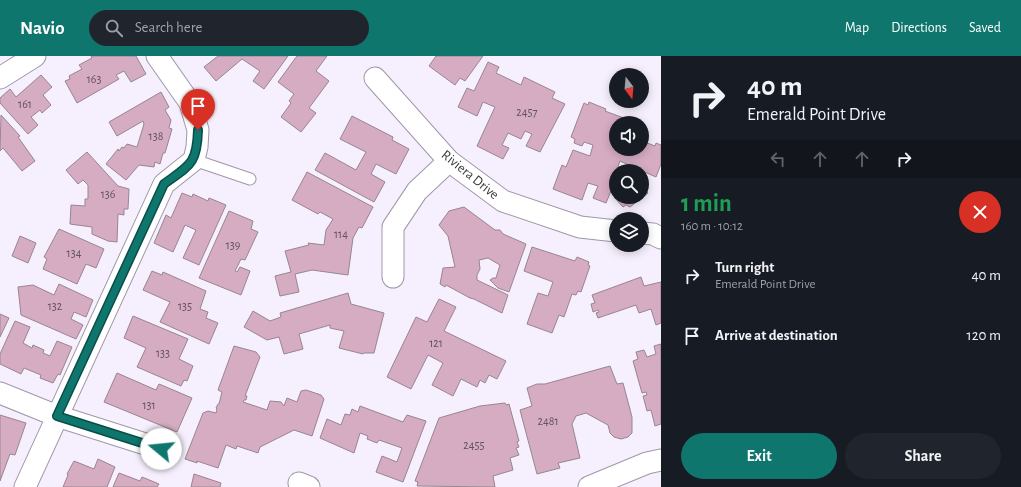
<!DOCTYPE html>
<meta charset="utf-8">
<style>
:root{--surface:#171b24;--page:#20242c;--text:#f1f3f6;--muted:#9ea1a6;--accent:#0f766e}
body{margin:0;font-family:"Alegreya Sans",sans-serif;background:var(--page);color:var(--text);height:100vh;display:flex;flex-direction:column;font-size:15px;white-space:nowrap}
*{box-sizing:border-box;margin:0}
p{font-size:13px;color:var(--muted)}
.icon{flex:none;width:22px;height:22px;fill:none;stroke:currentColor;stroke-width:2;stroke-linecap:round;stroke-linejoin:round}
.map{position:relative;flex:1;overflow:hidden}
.sheet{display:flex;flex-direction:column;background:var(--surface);width:360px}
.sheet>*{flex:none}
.banner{background:#171b24;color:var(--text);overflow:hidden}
.needle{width:26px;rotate:164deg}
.controls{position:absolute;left:609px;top:12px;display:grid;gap:8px}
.controls a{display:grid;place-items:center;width:40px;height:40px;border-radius:50%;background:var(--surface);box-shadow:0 2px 10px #0003;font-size:20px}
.pin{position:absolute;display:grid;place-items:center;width:34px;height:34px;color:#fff;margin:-41px -17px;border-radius:50% 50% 50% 0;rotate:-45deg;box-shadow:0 0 4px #0007}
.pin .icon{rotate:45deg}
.me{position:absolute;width:44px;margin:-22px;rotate:287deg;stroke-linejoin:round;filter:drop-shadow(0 0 3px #0008)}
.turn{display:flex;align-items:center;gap:14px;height:84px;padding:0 20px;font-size:18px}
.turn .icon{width:52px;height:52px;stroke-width:2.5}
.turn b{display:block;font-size:28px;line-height:34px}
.lanes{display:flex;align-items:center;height:38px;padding:0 20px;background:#0003;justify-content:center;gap:20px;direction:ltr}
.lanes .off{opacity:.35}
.round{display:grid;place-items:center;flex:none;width:42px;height:42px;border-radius:21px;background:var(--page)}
.summary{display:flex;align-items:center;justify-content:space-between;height:68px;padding:0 20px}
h1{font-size:24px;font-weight:600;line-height:30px;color:#1e9e55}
.action{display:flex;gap:8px;margin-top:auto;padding:8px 20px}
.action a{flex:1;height:46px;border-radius:24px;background:var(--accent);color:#fff;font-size:16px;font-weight:600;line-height:46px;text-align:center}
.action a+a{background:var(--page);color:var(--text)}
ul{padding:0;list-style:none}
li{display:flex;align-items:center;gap:12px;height:60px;padding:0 20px}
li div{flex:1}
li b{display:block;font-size:15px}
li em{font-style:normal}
header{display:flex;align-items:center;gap:24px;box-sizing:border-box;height:56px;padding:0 20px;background:var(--accent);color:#fff}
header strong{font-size:19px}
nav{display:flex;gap:22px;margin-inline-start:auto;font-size:14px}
.search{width:280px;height:36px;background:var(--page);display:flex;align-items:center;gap:10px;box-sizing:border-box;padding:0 14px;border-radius:22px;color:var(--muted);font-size:15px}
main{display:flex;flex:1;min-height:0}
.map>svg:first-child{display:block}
.building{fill:#d6acc3;stroke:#98858f}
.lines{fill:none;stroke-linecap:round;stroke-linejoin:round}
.service-casing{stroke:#a097a8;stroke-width:13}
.minor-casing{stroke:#a097a8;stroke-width:23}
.service{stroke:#fff;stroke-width:11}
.minor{stroke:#fff;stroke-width:21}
.route-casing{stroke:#0a4d48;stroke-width:10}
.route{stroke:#0f766e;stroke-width:7}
.labels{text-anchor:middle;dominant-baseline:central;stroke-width:3;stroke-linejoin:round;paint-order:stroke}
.number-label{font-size:12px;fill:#60535e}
.street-label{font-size:14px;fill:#39353c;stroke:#fff}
</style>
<header>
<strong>Navio</strong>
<div class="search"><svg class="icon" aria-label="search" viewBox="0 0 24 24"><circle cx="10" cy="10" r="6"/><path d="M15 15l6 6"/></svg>Search here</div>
<nav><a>Map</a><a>Directions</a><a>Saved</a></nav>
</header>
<main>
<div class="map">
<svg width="661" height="431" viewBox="0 0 661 431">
<rect width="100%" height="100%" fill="#f6effd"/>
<g class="building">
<path d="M91,0H136L146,18L131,26L124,15L116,19L119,23L77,47L65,25L70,23L69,20L82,13L79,9L92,2Z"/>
<path d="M218,0H288L264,33L253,25L260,15L242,3L216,25L204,11Z"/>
<path d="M297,0H327L316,15L329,25L309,52L316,57L301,76L281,61L291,47L289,45L294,38L278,26Z"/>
<path d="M436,0H483L465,25L460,22L455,29L429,10Z"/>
<path d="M488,6L499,11L496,17L521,29L524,21L555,36L552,42L565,48L540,96L526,90L532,78L525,75L521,83L508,77L502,89L509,92L503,103L477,90L495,51L483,46L477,60L458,51L467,32L474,35Z"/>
<path d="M41,19L52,31L43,39L51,49L42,57L40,54L31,61L38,69L28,78L0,47V42L10,33L16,41Z"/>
<path d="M161,36L169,51L165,54L171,64L169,72L172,73L165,97H163L160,108L155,106L154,111L139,109L126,124L106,108L118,93L119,95L122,91L124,92L127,88L137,91L144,68L143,65L117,80L109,66Z"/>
<path d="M589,46L606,53L605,55L637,67H616V93H642V85L655,90L656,87L661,89V108L656,121L620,105L618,110L630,115H616V139L611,135L606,147L593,142L598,130L588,127L582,144L553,133L562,109L566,111L573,94L590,100L593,89L584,86L582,90L574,87L575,83L571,81L584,47L588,49Z"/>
<path d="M1,59L20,80L18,81L35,105L22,115L3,92L0,95Z"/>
<path d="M352,60L393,81L392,84L409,93L396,118L376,108L371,118L385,126L374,146L315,114L325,97L356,114L366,96L340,83Z"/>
<path d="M87,96L118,130L129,133L128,153H124V159L118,158L117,186L108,185L92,178V171L70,168L71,149L85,150V143H88V129L83,124L78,128L66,114Z"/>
<path d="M307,116L373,151L362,172L359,171L353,182L348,219L312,214L295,218L299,236L280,240L275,220L291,216L285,195L309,189L308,187L324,189L326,174L333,163L320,156L318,158L292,144Z"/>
<path d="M642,130L648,137L630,151L626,149L623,151L614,141H642Z"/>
<path d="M182,137L192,141L193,138L208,145L209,142L226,149L199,209L183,202L196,174L185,169L173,196L154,187L166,159L171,162Z"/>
<path d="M464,151L495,174H500L503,178L526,188L509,236L498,232L490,224L493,222H496L500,209L488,202L479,204L480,213L477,219V224L508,239L502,257L474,243L470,242L446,229L445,231L440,228L443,212L455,211L448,180L439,169L449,155Z"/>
<path d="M229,155L253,165L251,173L258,176L245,204L241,203L235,215L237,216L240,211L250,215L241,239L199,222Z"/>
<path d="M59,173L104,193L96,212L86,208L77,228L43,213L47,203L44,201Z"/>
<path d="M20,180L36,187L28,207L12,200Z"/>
<path d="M532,191L575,205L577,201L589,206L588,209L590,210L581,236L578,235L576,239L572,238L564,261L559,259L552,277L527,268L538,237L548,240L553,226L524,215Z"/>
<path d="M152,215L162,219L163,216L206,235L200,253L208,256L206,262L218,267L209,288L160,266L170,246L143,234Z"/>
<path d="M641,221L644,230L661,226V267L656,269L651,253L639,257L636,249L598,262L596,257L599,256L598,254L593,256L591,248L595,247L592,239Z"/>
<path d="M59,228L93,244L86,261L74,256L71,263L83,269L76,283L21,259L18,231L33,229L54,239Z"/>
<path d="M348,237L351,248L384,257L374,297H364L363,298L339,292L344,275L330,272V269L299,278L303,293L284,298L279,281L267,284L244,271L253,255L270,265L281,261L280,257Z"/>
<path d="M439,243L456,251L444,275L506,305L497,323L489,319L485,327L480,324L477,331L461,323L453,340L432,329L443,307L428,299L411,333L387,321L416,261L427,266Z"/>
<path d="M0,258L9,262L0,281Z"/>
<path d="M133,260L188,283L179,303L193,310L187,325L184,324L181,330L137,311L146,292L124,282Z"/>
<path d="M15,265L30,271L23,287L32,292L33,289L44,294L43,297L50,300L57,285L72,291L60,319L58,318L53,327L40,322L41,319L24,312L21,318L0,308V298Z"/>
<path d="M661,288V368L655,370L651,354L647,355L643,340L647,339L646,336L642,337L633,305L638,303L636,296L644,294L647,301L656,298L654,290Z"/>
<path d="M234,290L256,296L260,301L245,340H247L246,344H244L243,346L267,354L270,345L281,346L284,350L287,342L297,346L301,335L306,334L321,339L324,343L312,380L294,374L260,391L258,397L237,390L236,393L226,389L218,412L197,405V407L185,403L203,357L208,355L216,357L217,353L216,352L218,348H219L222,336L218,334Z"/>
<path d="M610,310L617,328L623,327L632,361V377L628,381L621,383L614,381L610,377L608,369L586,357L576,360L572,368L580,402L558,407L560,412L537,418L520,354L532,350L527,332L537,328H545Z"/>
<path d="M117,317L156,334L159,328L192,342L177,376L104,346Z"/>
<path d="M505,347L506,349L509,348L519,385L517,386L519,391L516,392L519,399L510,402L513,414L493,420L495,431L417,430L418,426L415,425L439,362L480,350Z"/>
<path d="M360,350L403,366L407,359L426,365L403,426L376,416L382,400L397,406L402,392L379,384L377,387L367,383L368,380L360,377L354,397L320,382L327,363L341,369L345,358L350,359L352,353L358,356Z"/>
<path d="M0,359L26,367L15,399L10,398L0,425Z"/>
<path d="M98,403L115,411L107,431H63L68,419L67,418L74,405L94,413Z"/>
<path d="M119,417L140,425L142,421L159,428L157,431H113Z"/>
<path d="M194,418L221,427L220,431H191Z"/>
</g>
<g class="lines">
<g class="service-casing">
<path id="service" d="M194,104L250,123"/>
</g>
<g class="minor-casing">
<g id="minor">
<path d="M0,22L35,0"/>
<path d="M375,22L449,105L503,145L580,171L616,175"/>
<path d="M642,177L653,178L661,182"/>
<path d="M393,221V171L417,135L449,105"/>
<path d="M0,337L57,360L161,393"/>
<path d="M299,427L309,431"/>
<path d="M25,431L164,128L194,104L197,91L198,74L190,47L157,0"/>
<path d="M589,431L647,407L661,404"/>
</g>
</g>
<use href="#service" class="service"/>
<use href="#minor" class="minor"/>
</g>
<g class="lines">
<g class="route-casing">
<path id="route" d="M161,393L57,360L164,128C190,109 197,108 198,74"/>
</g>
<use href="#route" class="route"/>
</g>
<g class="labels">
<g class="number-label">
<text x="94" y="23">163</text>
<text x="25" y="48">161</text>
<text x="527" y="56">2457</text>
<text x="156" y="80">138</text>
<text x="108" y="138">136</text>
<text x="341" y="178">114</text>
<text x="233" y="189">139</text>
<text x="74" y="197">134</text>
<text x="55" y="250">132</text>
<text x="185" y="250">135</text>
<text x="436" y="287">121</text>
<text x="163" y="297">133</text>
<text x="149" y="349">131</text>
<text x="548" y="365">2481</text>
<text x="474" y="389">2455</text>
</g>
<g class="street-label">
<text transform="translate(470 119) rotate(39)">Riviera Drive</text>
</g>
</g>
</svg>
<div class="controls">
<a><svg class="needle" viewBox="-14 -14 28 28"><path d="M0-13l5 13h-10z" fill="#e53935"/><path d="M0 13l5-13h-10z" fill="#9ea1a6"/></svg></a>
<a><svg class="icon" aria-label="sound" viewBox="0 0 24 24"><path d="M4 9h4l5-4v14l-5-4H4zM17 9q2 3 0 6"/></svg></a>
<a><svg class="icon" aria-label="search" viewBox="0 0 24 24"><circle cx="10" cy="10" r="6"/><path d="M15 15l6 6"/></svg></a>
<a><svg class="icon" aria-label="layers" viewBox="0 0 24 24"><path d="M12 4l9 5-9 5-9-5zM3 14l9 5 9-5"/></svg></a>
</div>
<div class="pin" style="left:198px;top:74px;background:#d93025"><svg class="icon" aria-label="arrive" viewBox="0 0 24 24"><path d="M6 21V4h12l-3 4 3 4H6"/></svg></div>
<svg class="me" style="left:161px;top:393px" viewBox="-20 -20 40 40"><circle r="19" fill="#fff"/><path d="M0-13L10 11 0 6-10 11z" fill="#0f766e"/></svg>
</div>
<section class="sheet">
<div class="banner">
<div class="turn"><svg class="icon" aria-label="right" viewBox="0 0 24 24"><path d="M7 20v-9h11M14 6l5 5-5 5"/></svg><div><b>40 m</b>Emerald Point Drive</div></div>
<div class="lanes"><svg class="icon off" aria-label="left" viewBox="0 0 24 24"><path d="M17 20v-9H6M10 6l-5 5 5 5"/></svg><svg class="icon off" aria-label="ahead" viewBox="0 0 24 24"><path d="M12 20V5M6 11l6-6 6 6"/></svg><svg class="icon off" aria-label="ahead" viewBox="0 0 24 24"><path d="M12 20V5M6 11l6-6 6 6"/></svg><svg class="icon" aria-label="right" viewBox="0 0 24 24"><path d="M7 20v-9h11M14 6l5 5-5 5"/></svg></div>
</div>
<div class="summary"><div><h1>1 min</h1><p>160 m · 10:12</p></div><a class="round" style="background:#d93025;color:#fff"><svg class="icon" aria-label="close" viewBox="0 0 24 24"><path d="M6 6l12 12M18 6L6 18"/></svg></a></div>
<ul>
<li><svg class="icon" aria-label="right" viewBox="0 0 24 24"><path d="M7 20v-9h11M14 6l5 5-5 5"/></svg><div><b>Turn right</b><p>Emerald Point Drive</p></div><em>40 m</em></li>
<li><svg class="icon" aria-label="arrive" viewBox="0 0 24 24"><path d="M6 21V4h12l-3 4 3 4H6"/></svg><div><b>Arrive at destination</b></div><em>120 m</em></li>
</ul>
<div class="action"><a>Exit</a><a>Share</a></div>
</section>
</main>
